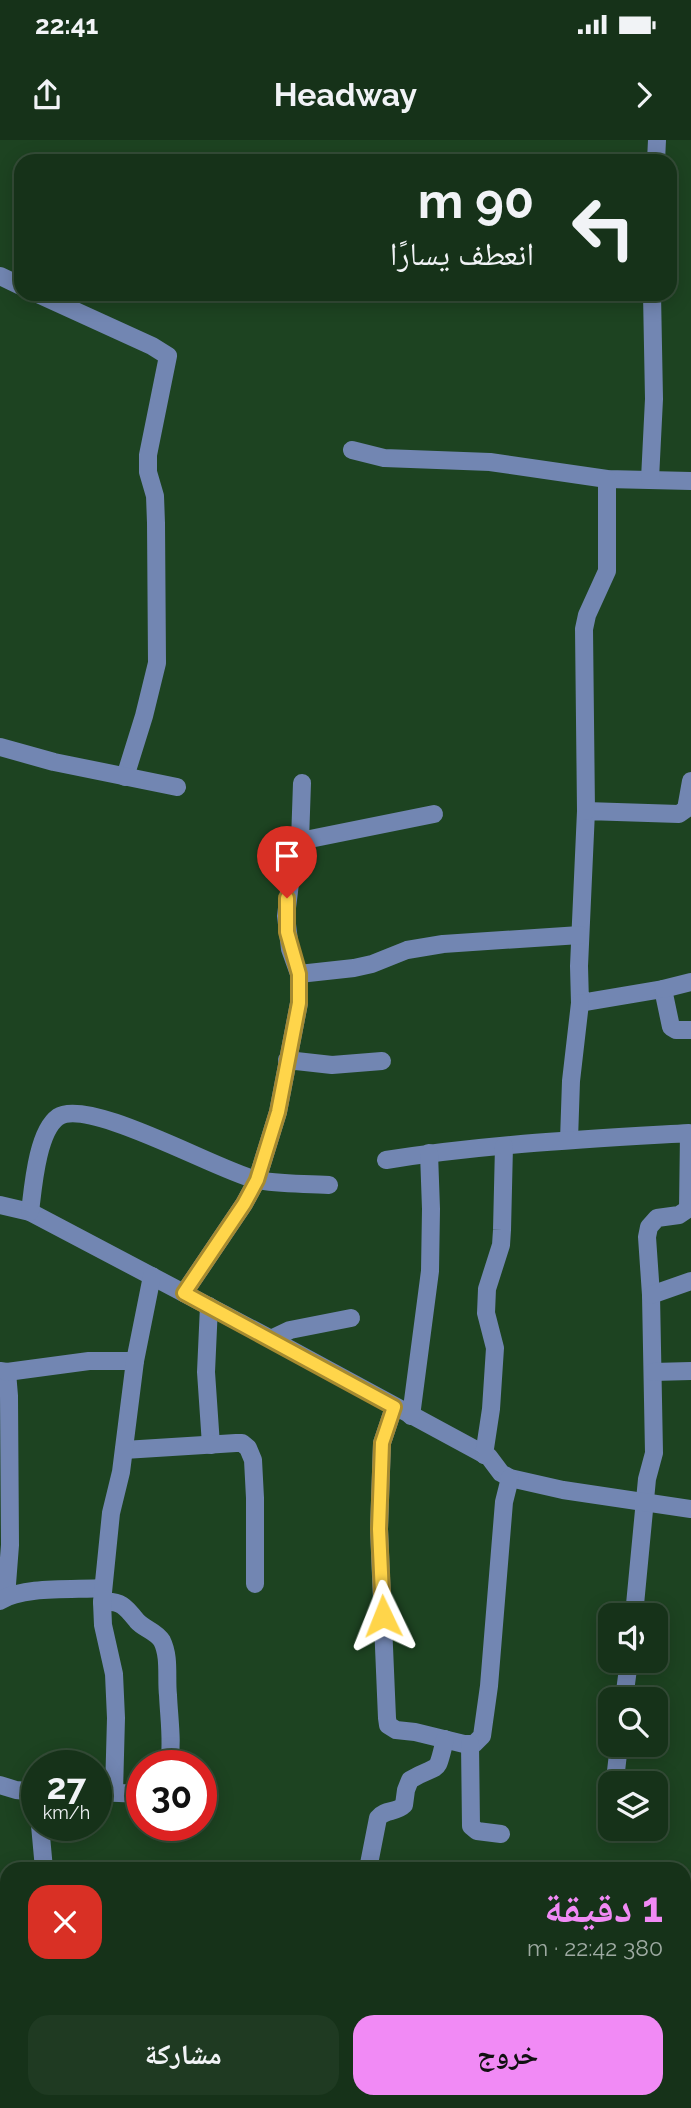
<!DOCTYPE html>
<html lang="ar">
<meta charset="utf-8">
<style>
:root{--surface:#163219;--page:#1f3a22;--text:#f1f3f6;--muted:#9eaaa2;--line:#354d38;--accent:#f18af5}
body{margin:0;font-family:Raleway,"Noto Naskh Arabic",sans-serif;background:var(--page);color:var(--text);direction:rtl;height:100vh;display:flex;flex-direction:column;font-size:26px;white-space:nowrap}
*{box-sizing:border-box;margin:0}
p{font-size:23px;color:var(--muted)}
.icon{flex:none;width:38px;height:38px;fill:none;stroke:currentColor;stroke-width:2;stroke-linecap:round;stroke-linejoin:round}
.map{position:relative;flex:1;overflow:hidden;direction:ltr}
.side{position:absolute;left:0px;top:1722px;width:691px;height:247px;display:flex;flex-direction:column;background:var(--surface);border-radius:21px 21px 0 0;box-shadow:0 4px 18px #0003,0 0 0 2px var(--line);direction:rtl}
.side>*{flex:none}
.guide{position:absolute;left:14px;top:14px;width:663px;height:147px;border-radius:21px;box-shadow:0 4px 18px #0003,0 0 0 2px var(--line);direction:rtl;background:#163219;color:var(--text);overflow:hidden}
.controls{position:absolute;left:598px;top:1463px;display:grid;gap:14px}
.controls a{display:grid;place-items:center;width:70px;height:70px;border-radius:14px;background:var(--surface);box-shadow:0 4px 18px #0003,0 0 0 2px var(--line);font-size:35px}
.speed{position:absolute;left:21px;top:1610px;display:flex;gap:14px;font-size:35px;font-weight:700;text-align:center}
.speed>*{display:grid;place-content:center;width:91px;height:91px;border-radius:50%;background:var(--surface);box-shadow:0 4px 18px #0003,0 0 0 2px var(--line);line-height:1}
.speed small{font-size:18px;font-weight:400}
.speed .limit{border:10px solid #d22;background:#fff;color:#111}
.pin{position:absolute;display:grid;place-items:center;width:60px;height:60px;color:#fff;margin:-72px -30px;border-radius:50% 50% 50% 0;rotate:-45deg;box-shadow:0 0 7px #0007}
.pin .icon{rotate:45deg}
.me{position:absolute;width:77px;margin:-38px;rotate:358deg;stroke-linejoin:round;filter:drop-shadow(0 0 5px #0008)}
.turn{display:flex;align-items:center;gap:24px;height:147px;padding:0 28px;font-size:32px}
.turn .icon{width:91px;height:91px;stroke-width:2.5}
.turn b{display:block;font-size:49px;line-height:60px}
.round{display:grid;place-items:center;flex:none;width:74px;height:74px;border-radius:21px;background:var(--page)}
.summary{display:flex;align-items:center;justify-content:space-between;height:119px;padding:0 28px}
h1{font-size:42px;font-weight:700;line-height:52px;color:var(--accent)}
.button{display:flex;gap:14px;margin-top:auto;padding:14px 28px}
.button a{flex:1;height:80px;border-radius:21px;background:var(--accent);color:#111;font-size:28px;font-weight:700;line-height:80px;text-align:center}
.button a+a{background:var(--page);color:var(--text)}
.status{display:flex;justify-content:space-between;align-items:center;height:49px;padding:0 35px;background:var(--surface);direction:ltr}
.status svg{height:19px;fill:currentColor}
header{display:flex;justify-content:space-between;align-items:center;height:91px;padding:0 28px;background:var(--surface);font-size:32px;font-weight:700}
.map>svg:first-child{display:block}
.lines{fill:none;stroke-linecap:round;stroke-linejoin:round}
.minor{stroke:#7286b2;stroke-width:18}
.route-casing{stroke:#a68a30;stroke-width:18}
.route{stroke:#ffd54a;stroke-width:12}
</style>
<div class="status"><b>22:41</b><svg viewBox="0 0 49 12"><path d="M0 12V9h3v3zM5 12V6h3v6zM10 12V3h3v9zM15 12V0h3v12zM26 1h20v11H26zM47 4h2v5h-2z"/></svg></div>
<header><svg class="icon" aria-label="forward" viewBox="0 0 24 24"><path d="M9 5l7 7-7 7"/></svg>Headway<svg class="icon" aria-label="share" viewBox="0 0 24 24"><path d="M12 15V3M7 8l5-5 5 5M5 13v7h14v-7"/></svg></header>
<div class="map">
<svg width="691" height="1968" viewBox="0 0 691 1968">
<rect width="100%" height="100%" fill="#1d4321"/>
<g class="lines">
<g class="minor">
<path d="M656,21L657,0"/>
<path d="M0,136L21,146"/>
<path d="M38,154L152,206L168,216L148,315V332L155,356L156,383L157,523L144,576L125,637"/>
<path d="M352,310L384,318L490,322L607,339L691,341"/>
<path d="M650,339L654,259L652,154"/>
<path d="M0,607L54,622L177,647"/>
<path d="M691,641L686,669L679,674L586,671L579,826L580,863L663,849L671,887L676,890H691"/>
<path d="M586,671L584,489L587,475L607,431V339"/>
<path d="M300,701L434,674"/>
<path d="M299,834L354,828L372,824L407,810L443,804L580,795"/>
<path d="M663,849L691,842"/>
<path d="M287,920L332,925L382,921"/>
<path d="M569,1000L571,941L580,863"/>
<path d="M386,1020C486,1004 588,999 689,993L688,1069L679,1075L657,1078L649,1087L647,1097L651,1155L654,1313L647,1339L634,1475"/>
<path d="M0,1065L30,1072L271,1199L489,1317L501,1333L510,1338L563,1350L691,1369"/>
<path d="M30,1072C33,1048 37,992 58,977C88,957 217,1030 254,1039C277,1045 304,1043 329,1045"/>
<path d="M184,1153L244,1064L257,1040L278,972L299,863V834L290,809L286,776L291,735L300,701L302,643"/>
<path d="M651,1155L691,1141"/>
<path d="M209,1166L206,1232L211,1305"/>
<path d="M271,1199L290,1190L351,1178"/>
<path d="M0,1231L7,1232L9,1256L10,1405L6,1457"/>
<path d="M7,1232L89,1221H135"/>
<path d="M653,1232L691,1231"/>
<path d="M394,1267L382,1303L379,1389L387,1578L388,1585L396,1590L415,1592L464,1604H474L482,1596L489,1546L504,1362L510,1338"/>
<path d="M411,1276L430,1131L431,1069L429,1013"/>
<path d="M124,1310L236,1303H242L248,1308L253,1320L255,1358V1444"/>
<path d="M484,1315L491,1269L495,1208L486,1173L487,1149L501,1105L502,1090L504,1006"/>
<path d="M0,1461C21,1446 76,1450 103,1448"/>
<path d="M102,1462C121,1460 126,1467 137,1481C144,1489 156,1491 162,1501C170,1517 166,1538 168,1555C169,1579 173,1602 169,1626"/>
<path d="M624,1559L629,1521"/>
<path d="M470,1604L471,1686L477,1691L501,1694"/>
<path d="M615,1640L619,1605"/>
<path d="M0,1645L16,1650L37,1652"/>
<path d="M96,1652L142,1654"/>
<path d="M114,1652L116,1578L114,1534L103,1485L102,1462L111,1373L121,1332L135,1221L152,1136"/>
<path d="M40,1685L44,1729"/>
<path d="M368,1729L378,1678C385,1669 396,1673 404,1665L406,1650L410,1640C440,1622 436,1638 445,1599"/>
<path d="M684,1835L691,1822"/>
</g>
</g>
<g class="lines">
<g class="route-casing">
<path id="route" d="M287,758V792L299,834V863L278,972L257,1040L244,1064L184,1153L394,1267L382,1303L379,1389L383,1476"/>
</g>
<use href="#route" class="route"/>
</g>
</svg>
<div class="controls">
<a><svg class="icon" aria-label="sound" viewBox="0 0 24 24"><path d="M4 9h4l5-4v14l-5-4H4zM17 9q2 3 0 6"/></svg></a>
<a><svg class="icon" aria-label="search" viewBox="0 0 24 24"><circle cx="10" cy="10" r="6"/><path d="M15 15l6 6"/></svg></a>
<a><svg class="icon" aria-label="layers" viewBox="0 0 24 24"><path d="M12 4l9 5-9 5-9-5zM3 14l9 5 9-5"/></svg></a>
</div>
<div class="speed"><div>27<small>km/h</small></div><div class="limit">30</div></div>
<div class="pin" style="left:287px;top:758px;background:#d93025"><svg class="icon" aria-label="arrive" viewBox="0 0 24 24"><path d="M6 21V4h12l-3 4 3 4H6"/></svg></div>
<svg class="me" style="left:383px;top:1476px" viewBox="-20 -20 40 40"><path d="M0-17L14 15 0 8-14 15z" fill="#ffd54a" stroke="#fff" stroke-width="4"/></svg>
<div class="guide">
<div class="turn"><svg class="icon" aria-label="left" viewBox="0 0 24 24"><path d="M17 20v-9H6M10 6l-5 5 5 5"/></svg><div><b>90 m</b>انعطف يسارًا</div></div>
</div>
<section class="side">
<div class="summary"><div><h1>1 دقيقة</h1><p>380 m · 22:42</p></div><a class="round" style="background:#d93025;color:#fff"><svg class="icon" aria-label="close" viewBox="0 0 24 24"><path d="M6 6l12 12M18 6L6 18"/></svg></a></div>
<div class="button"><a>خروج</a><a>مشاركة</a></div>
</section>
</div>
